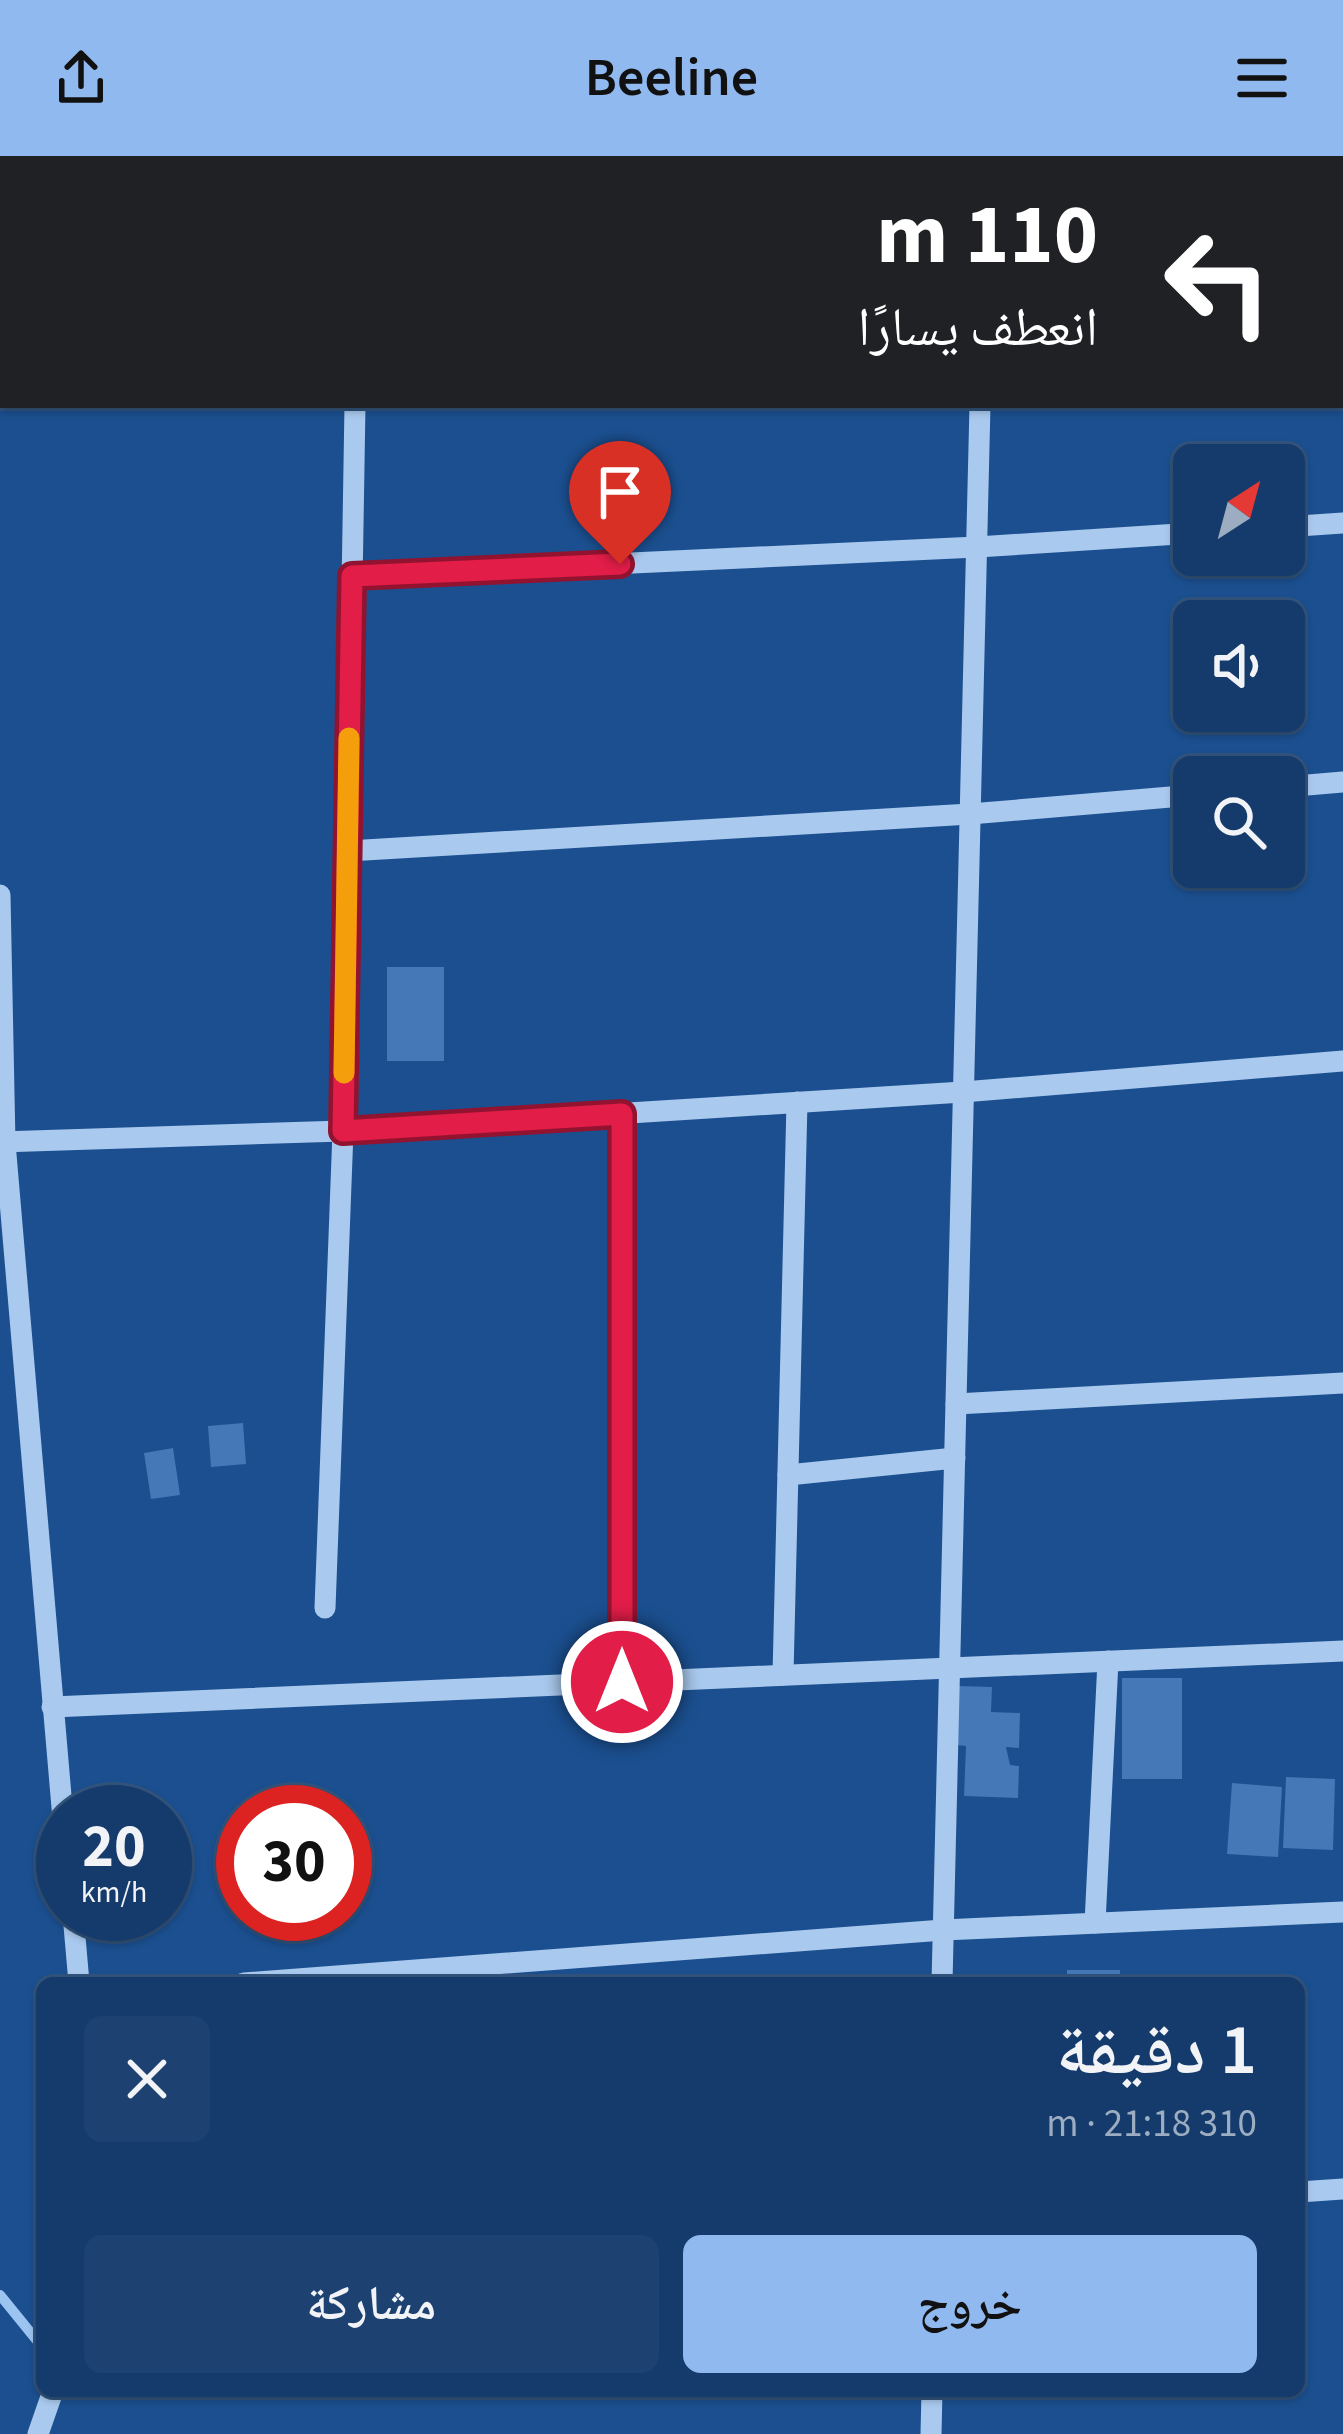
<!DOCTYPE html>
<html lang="ar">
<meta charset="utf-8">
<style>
:root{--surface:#143b6b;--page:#1d4271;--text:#f1f3f6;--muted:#9dadc1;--line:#33557e;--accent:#90b9f0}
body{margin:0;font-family:"Source Sans 3","Noto Naskh Arabic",sans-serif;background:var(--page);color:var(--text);direction:rtl;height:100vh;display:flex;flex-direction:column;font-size:45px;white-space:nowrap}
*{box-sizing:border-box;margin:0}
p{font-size:39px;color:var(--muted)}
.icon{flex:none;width:66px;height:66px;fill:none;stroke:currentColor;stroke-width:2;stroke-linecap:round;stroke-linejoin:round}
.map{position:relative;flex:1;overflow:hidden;direction:ltr}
.side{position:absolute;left:36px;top:1821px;width:1269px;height:420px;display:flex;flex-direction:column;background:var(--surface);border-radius:18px;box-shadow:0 3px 9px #0004,0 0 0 3px var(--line);direction:rtl}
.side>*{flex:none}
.banner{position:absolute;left:0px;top:0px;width:1344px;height:252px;box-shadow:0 3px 9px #0004,0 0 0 3px var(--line);direction:rtl;background:#202124;color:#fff;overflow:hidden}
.needle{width:78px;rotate:36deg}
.fabs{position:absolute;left:1173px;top:288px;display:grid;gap:24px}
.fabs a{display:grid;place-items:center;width:132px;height:132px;border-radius:18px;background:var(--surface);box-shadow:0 3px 9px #0004,0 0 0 3px var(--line);font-size:60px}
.speed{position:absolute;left:36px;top:1629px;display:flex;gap:24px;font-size:60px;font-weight:700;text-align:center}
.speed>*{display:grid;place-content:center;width:156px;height:156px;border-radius:50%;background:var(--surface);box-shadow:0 3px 9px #0004,0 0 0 3px var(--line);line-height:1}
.speed small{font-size:30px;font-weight:400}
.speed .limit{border:18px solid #d22;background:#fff;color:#111}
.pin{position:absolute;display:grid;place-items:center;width:102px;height:102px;color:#fff;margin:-123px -51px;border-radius:50% 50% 50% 0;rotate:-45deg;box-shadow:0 0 12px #0007}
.pin .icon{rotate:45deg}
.me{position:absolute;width:132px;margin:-66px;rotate:0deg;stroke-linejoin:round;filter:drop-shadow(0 0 9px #0008)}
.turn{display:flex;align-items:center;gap:42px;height:252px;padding:0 48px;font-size:54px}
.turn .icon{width:156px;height:156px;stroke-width:2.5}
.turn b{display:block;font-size:84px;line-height:102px}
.round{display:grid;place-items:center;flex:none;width:126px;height:126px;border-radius:18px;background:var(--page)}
.headline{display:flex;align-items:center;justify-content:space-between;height:204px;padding:0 48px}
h1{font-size:72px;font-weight:600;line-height:90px}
.cta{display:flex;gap:24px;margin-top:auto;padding:24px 48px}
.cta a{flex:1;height:138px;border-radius:18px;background:var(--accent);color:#111;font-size:48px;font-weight:600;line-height:138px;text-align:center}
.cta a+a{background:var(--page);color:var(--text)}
header{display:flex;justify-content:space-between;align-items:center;height:156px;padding:0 48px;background:var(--accent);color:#111;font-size:54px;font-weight:600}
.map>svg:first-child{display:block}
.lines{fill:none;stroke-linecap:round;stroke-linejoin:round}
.stream{stroke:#9cc4f0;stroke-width:10}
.building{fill:#4478b7}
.minor{stroke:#a9c9ee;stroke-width:21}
.route-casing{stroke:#92132f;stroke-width:30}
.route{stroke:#e11d48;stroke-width:21}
.slow{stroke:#f59e0b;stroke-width:21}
</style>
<header><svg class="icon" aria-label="menu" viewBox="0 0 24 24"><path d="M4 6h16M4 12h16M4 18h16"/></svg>Beeline<svg class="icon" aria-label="share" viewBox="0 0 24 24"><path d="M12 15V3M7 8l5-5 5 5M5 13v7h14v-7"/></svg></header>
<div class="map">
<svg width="1343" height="2278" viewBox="0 0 1343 2278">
<rect width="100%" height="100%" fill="#1b4f8f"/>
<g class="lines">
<path class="stream" d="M0,2139L39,2187"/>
</g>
<g class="building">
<rect x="387" y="811" width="57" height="94"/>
<path d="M243,1267L246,1308L211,1311L208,1270Z"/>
<path d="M173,1292L180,1339L151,1343L144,1297Z"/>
<rect x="1122" y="1522" width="60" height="101"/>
<path d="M958,1530L992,1531L991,1556L1020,1557L1019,1592L1006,1591L1010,1609L1019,1610L1018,1642L964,1640L966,1590L956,1589Z"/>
<path d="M1286,1621L1335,1623L1333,1694L1283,1692Z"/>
<path d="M1232,1627L1282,1631L1278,1701L1227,1698Z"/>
<rect x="1067" y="1814" width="53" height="13"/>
<path d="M961,1818L1014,1822V1827H960Z"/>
</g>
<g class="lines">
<g class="minor">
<path d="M359,3V0"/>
<path d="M986,3V0"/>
<path d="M1341,89H1343"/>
<path d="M1284,371L1343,367"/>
<path d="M352,420L977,391L1194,377"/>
<path d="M1284,631L1343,626"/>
<path d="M348,695L970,658L1194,639"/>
<path d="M0,739L5,987L63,1663"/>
<path d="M0,986L343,975L963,936L1343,905"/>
<path d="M956,1248L1343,1227"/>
<path d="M788,1319L955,1302"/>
<path d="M325,1452L343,975L355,249"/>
<path d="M783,1519L797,946"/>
<path d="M622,1526L623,957"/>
<path d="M52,1551L1343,1495"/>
<path d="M73,1758L79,1827"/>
<path d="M1095,1767L1108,1505"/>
<path d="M244,1827L943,1774L1343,1756"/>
<path d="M942,1827L980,249"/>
<path d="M1299,2036L1343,2033"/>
<path d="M38,2278L53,2235"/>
<path d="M931,2278L932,2235"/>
</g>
</g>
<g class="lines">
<g class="route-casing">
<path id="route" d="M620,408L352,420L343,975L622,958V1526"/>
</g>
<use href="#route" class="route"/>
<path class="slow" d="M344,917L349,582"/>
</g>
</svg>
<div class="fabs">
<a><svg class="needle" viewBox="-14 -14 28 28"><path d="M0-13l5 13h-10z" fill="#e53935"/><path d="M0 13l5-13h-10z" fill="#9dadc1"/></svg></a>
<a><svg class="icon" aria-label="sound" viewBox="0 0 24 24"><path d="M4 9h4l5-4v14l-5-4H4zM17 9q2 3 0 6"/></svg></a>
<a><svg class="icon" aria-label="search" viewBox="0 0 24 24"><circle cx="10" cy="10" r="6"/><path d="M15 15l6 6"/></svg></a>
</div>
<div class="speed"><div>20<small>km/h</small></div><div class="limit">30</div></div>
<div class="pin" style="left:620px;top:408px;background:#d93025"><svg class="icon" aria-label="arrive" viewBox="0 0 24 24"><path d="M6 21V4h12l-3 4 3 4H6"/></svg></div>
<svg class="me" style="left:622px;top:1526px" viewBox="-20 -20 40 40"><circle r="17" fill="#e11d48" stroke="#fff" stroke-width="3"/><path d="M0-11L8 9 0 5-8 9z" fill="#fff"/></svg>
<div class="banner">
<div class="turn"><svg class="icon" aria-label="left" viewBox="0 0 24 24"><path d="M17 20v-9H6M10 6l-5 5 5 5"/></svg><div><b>110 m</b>انعطف يسارًا</div></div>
</div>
<section class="side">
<div class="headline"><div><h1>1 دقيقة</h1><p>310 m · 21:18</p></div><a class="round"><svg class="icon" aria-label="close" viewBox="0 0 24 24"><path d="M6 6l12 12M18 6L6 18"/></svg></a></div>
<div class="cta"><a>خروج</a><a>مشاركة</a></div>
</section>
</div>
